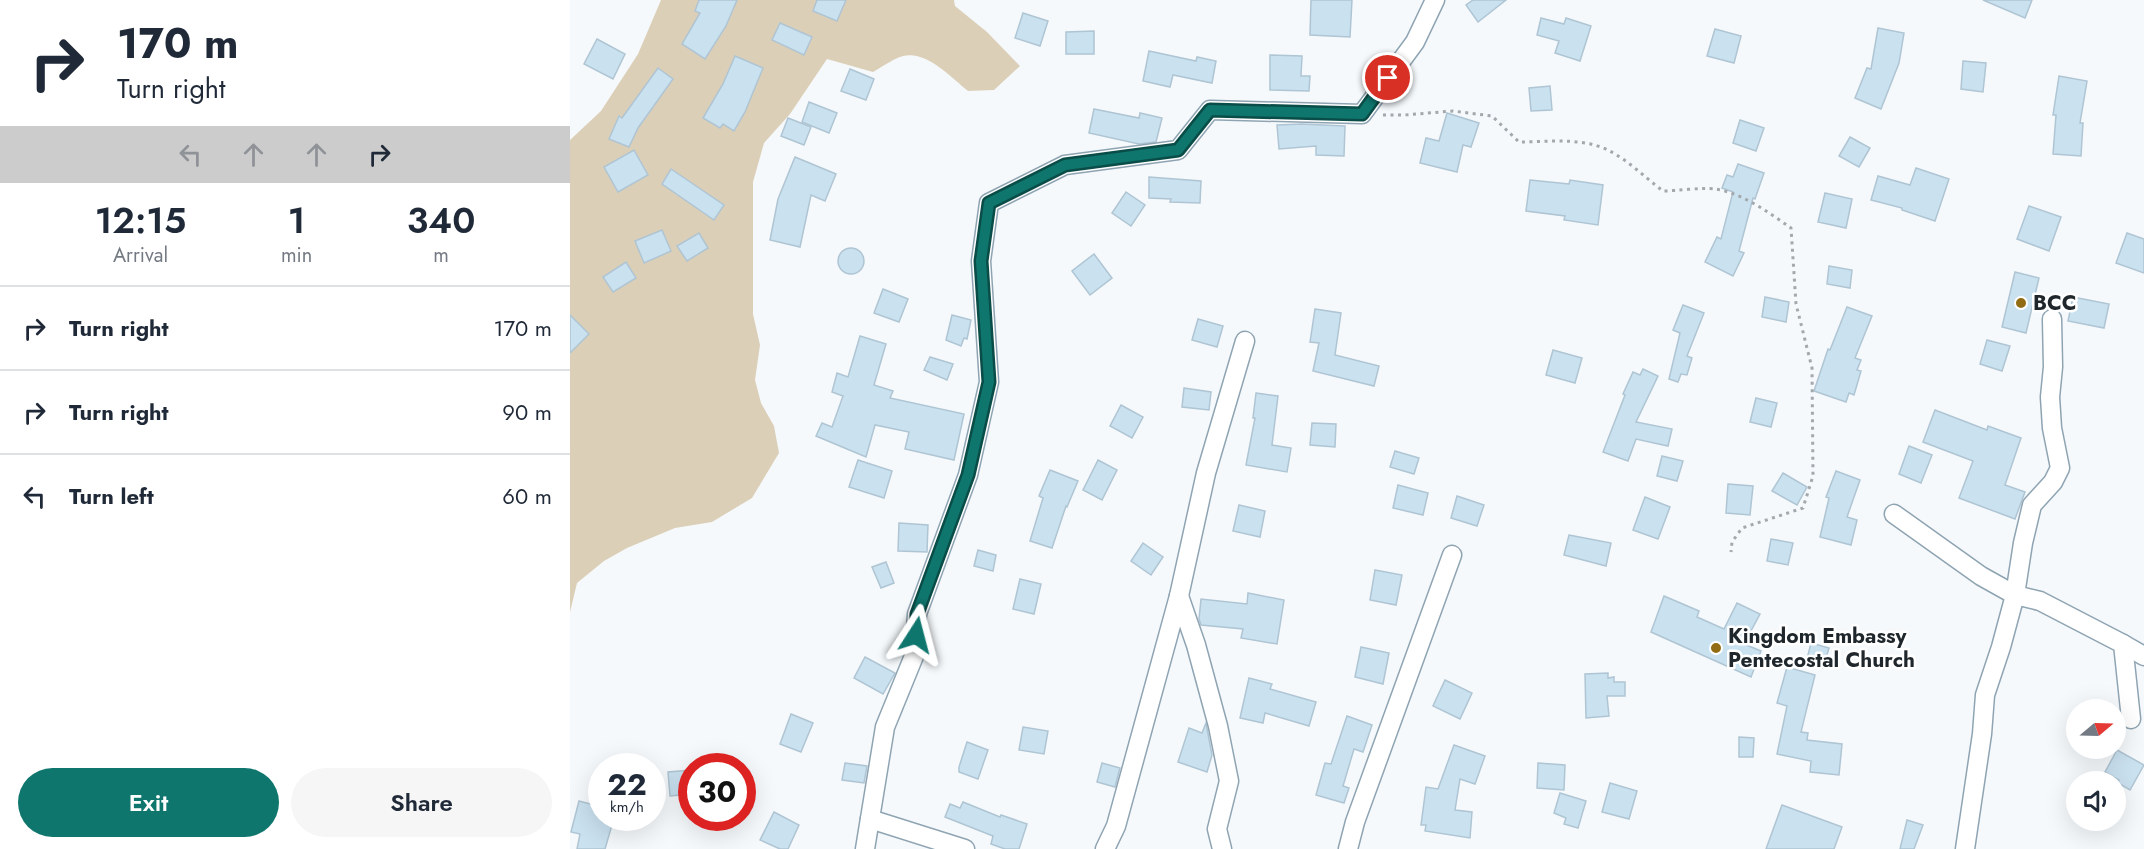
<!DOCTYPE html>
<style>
:root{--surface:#fff;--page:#f6f6f7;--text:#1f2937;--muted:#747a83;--line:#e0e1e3;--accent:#0f766e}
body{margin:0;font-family:Jost,sans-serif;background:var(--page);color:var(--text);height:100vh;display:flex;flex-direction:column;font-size:22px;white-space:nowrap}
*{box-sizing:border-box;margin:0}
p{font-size:20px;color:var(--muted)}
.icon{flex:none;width:33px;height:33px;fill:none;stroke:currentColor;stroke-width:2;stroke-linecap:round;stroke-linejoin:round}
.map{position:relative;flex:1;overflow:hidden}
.details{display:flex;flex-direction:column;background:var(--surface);width:570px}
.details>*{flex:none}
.guide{background:#fff;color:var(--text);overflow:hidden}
.needle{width:39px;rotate:71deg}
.fabs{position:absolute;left:1496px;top:699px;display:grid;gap:12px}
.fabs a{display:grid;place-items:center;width:60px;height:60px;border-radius:50%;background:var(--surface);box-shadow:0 6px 24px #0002;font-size:30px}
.speed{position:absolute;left:18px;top:753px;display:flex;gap:12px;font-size:30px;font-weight:700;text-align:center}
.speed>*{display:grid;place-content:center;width:78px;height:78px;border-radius:50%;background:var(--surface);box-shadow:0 6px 24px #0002;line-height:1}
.speed small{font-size:15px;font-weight:400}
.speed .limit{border:9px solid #d22;background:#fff;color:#111}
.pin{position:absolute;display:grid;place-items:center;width:51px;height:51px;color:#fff;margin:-26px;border:3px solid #fff;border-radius:50%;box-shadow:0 2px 6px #0007}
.me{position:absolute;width:66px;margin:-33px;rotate:9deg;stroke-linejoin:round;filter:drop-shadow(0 0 4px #0008)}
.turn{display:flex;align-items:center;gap:21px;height:126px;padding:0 18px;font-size:27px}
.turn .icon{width:78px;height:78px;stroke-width:2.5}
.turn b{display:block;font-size:42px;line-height:51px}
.lanes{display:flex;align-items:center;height:57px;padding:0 18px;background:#0003;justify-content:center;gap:30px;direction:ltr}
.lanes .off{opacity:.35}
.eta{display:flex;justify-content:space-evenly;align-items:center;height:102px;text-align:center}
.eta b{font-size:36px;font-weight:600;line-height:42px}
.action{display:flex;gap:12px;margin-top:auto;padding:12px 18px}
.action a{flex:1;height:69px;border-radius:36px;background:var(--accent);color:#fff;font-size:24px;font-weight:600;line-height:69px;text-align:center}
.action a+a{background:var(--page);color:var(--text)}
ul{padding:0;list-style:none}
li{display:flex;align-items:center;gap:18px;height:84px;padding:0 18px;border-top:2px solid var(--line)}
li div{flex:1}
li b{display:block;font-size:22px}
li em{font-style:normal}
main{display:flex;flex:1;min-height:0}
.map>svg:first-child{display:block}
.green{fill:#dccfb8}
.building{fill:#cae1f0;stroke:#afc5d3;stroke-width:1.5}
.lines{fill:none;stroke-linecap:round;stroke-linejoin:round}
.minor-casing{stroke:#8fa4b2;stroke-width:21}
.path{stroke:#a2a8ac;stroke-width:3;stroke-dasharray:3 4.5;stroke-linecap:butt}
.minor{stroke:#fff;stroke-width:18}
.route-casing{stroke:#0a4d48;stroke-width:15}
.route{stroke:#0f766e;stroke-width:10}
.poi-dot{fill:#926c13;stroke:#fff;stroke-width:2}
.labels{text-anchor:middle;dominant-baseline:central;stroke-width:5;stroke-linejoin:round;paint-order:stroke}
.poi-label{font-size:21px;font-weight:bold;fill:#1f272c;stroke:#fff;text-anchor:start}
</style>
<main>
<section class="details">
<div class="guide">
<div class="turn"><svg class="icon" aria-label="right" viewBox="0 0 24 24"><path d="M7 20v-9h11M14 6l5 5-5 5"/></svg><div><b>170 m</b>Turn right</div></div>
<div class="lanes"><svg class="icon off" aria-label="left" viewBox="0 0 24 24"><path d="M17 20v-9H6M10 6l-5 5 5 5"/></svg><svg class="icon off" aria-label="ahead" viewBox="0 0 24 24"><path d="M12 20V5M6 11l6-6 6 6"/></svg><svg class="icon off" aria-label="ahead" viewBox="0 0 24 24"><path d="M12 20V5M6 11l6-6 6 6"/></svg><svg class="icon" aria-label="right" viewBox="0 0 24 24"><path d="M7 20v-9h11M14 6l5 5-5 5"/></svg></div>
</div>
<div class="eta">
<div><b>12:15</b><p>Arrival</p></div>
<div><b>1</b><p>min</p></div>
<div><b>340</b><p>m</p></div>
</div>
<ul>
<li><svg class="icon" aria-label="right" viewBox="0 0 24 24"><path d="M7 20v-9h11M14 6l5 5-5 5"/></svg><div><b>Turn right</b></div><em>170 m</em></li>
<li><svg class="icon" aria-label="right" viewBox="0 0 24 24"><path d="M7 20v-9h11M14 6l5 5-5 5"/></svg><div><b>Turn right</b></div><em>90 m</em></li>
<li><svg class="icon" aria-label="left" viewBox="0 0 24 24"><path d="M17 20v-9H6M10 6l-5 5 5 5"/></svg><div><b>Turn left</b></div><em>60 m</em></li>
</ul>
<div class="action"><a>Exit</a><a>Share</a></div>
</section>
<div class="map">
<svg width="1574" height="849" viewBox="0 0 1574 849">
<rect width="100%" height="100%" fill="#f5f9fc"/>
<path class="green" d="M91,0H384L385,6L417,32L450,66L424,90L398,91C381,77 356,50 333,56C323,59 312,67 303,72L257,59L220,114L194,143L183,182V314L190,345L185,380L191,403L204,426L209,453L182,498L142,522L105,528L57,548L34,561L7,583L0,612V140L31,111L68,54Z"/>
<g class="building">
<path d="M129,0H167L156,26L135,59L112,44L130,13L125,11Z"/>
<path d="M247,0H276L267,21L243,11Z"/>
<path d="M741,0H782L780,37L740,35Z"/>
<path d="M903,0H936L908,22L896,5Z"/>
<path d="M1413,0H1462L1455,18Z"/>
<path d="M453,13L478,21L470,46L445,38Z"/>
<path d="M971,18L994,24L996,18L1021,26L1010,61L985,53L989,41L967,35Z"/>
<path d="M210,23L242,37L234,55L202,40Z"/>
<path d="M1308,28L1334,33L1329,63L1311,109L1285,98L1297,68L1301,69Z"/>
<path d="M1145,29L1171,36L1164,63L1137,56Z"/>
<path d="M524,31V54H496V32Z"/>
<path d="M27,39L55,54L43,79L14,64Z"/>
<path d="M579,51L626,61L627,57L646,61L642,83L603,75L600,87L573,81Z"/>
<path d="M700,55L732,56L731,76H740L739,91L700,90Z"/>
<path d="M165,56L193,68L175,112L164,131L153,124L150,128L133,118L153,84Z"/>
<path d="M1393,61L1416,63L1413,92L1391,89Z"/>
<path d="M88,68L103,79L68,128L59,147L39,139L49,116L52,118Z"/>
<path d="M280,69L304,79L296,100L271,91Z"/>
<path d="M1489,76L1517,81L1510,123H1513L1511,156L1483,154L1486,115H1483Z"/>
<path d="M980,86L982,110L961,111L959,88Z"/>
<path d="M239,102L267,113L259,133L232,122Z"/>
<path d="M524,109L569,118L570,113L592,118L586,142L569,144L519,133Z"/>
<path d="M877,113L909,123L901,147L893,145L887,172L850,163L856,138L869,141Z"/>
<path d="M218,118L241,127L234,145L211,136Z"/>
<path d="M1170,120L1194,128L1186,151L1163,143Z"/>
<path d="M732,124L775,126L774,156L746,155V146L709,149L707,125Z"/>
<path d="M1280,137L1300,148L1289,167L1269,156Z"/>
<path d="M64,150L78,175L48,192L34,167Z"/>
<path d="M225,157L266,174L255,201L241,195L230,247L200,240L208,199Z"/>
<path d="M1168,164L1194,173L1185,199L1183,198L1169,251L1174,253L1163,276L1135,262L1147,237L1151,239L1163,192L1152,188L1157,175L1163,177Z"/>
<path d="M1346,168L1379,179L1365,221L1332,210V208L1301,200L1308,176L1340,185Z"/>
<path d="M101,169L154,205L144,220L92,184Z"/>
<path d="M579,177L631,181L630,203L600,202L601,199L579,198Z"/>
<path d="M960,180L999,184L1000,180L1033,185L1028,225L994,220L995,216L956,211Z"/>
<path d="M556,192L575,205L561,226L542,213Z"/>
<path d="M1255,193L1282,199L1276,228L1248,222Z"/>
<path d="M1459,206L1491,217L1479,251L1447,239Z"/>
<path d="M92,230L101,251L74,263L65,241Z"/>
<path d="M129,233L138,248L117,261L107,246Z"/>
<path d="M1557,233L1574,239V273L1546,263Z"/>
<circle cx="281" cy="261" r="13"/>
<path d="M524,254L542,278L520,295L502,271Z"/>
<path d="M56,262L66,278L43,292L33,277Z"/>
<path d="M1259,266L1282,270L1280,288L1257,284Z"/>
<path d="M1445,272L1469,278L1456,333L1432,327Z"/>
<path d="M313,289L338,299L329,322L304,313Z"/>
<path d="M1195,297L1219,302L1216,322L1192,317Z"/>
<path d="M1503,297L1539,304L1534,328L1498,321Z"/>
<path d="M1113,305L1134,313L1117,356L1122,358L1117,375L1111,374L1108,382L1099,379L1110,333L1103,330Z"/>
<path d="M1277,307L1302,316L1285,358L1291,360L1287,370L1291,371L1284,395L1279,393L1276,402L1244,391L1258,349L1260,350Z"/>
<path d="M745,309L771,313L765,355L809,366L804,386L743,371L749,343L740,342Z"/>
<path d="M0,315L19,334L0,353Z"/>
<path d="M382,315L401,320L397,339L394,338L391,346L376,340Z"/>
<path d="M628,319L653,326L647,347L622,340Z"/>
<path d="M290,336L316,344L304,385L323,391L320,398L394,414L384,460L335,449L339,432L305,425L296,457L246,436L252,423L262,427L273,396L262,392L267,373L278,377Z"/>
<path d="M1417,340L1440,346L1432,371L1410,364Z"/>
<path d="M983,350L1012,358L1005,383L976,375Z"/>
<path d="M360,357L383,364L377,380L354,370Z"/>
<path d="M1073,369L1088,376L1066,422L1102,429L1098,446L1066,439L1058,461L1033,452L1055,395L1053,394L1063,372L1070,375Z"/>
<path d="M614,388L641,392L639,410L612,407Z"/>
<path d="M686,393L708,396L702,445L721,448L717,472L676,465L685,418H683Z"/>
<path d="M1186,398L1207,403L1201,427L1180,422Z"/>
<path d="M551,405L573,417L562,438L540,426Z"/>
<path d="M1365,410L1417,430L1418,426L1451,438L1435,485L1455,492L1445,519L1389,498L1403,461L1353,442Z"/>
<path d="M742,423L766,424L765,447L740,445Z"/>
<path d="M1339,446L1362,455L1351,483L1329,474Z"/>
<path d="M825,451L849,458L844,474L820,467Z"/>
<path d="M1092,456L1113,461L1107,481L1087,476Z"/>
<path d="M288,460L322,471L314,498L279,487Z"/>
<path d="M528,460L547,470L532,500L513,490Z"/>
<path d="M480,470L508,481L497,507L496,506L482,548L460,541L473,498L469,496Z"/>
<path d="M1266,471L1290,480L1277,517L1287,520L1281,545L1250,537L1259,498L1256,497Z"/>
<path d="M1213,473L1237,487L1227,505L1202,491Z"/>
<path d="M1158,484L1183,486L1180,515L1156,513Z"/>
<path d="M828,485L858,493L853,515L823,508Z"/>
<path d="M887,496L914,505L907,526L881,518Z"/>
<path d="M1075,497L1100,507L1088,539L1063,530Z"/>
<path d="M669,505L695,511L690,537L663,531Z"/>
<path d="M329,523L358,525L357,552L328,551Z"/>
<path d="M999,535L1041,543L1036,566L994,555Z"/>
<path d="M1201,539L1223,543L1218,565L1197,561Z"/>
<path d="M573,543L593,557L581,575L561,561Z"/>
<path d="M408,550L426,555L423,571L404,566Z"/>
<path d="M316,562L324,583L311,588L302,567Z"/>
<path d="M805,570L832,575L826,605L800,600Z"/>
<path d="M450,579L471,584L464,614L443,609Z"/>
<path d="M678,593L714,600L707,644L671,638L673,629L631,625L629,619L631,599L677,604Z"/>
<path d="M1094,596L1129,611L1127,617L1154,629L1167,603L1190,614L1174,644L1191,651L1181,677L1081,632Z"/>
<path d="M1241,643L1259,648L1253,668L1236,663Z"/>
<path d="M791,647L819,653L813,684L785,677Z"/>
<path d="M295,657L325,673L313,694L284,678Z"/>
<path d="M1217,667L1245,675L1231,732L1238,733L1237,740L1272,744L1269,775L1240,772L1241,761L1207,754L1217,706L1207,703Z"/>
<path d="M1038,673V678L1044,677V682H1055V696H1037L1039,716L1016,718L1015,674Z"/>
<path d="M679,678L702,684L700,689L746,702L739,726L695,713L693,723L670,718Z"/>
<path d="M875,680L902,693L890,719L863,706Z"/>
<path d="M221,714L243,723L231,752L210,744Z"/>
<path d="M777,716L802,725L793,752L784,749L773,786L779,788L774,803L746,795L755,763L761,764Z"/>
<path d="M636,723L642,755L637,772L608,762L619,728L632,733Z"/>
<path d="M453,727L478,731L474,754L449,750Z"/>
<path d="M1169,737L1184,738L1183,757H1169Z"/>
<path d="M397,742L418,750L408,779L389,772V767Z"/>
<path d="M884,745L915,756L905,784L890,779L885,810L902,812L900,838L855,831L856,825H851L856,787L868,789Z"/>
<path d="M1547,750L1574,765L1560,790L1548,783L1549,780L1535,772Z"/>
<path d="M275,763L297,766L294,783L272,780Z"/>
<path d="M532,763L550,768L545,787L527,782Z"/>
<path d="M968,763L995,765L994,790L967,788Z"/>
<path d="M122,770V794L100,796L98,772Z"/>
<path d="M1040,783L1067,791L1059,819L1032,812Z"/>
<path d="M990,793L1016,801L1008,828L994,824L996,818L984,813Z"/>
<path d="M9,801L32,807V818H44L35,849H7L10,834L1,832Z"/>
<path d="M393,802L430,817L431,815L457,824L449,849H435L421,844L423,836L375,817L380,804L390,808Z"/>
<path d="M1212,805L1272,827L1264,849H1196Z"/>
<path d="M204,812L229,825L218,849H210L190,840Z"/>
<path d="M1337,820L1353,825L1344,849H1330Z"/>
</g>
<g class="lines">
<g class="minor-casing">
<g id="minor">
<path d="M1482,319L1483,367L1480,397L1482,428L1490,468L1483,482L1462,505L1453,543L1445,595L1470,601L1553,644L1561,719"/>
<path d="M1324,514L1411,576L1445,595L1431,647L1415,695L1412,734L1395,849"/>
<path d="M609,596L626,645L648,726L659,781L647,829L652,849"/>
<path d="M1553,644L1574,656"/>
<path d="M300,819L395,849"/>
<path d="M295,849L315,727L344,656L347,614L398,475L419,382L411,261L419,203L495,165L608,150L640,110L792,114L845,42L865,0"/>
<path d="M535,849L546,826L609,596L636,473L675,341"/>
<path d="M778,849L785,822L882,555"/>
</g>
</g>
<path class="path" d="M813,115H834L883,111L922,116L949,142C981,142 1017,136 1045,154C1062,164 1077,179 1093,191C1106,191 1133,187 1145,189C1173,193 1199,213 1221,228L1226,304L1242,368L1243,476L1233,508L1172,528L1162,542L1161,552"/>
<use href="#minor" class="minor"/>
</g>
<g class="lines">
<g class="route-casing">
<path id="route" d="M346,635L347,614L398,475L419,382L411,261L419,203L495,165L608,150L640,110L792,114L818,78"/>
</g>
<use href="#route" class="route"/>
</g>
<g class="poi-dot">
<circle cx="1451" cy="303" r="6"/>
<circle cx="1146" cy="648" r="6"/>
</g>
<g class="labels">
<g class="poi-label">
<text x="1463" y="303">BCC</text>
<text x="1158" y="636">Kingdom Embassy<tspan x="1158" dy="24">Pentecostal Church</tspan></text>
</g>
</g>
</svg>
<div class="fabs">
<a><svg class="needle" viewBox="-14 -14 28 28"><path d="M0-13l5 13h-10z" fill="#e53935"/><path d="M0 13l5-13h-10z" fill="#747a83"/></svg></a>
<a><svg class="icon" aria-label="sound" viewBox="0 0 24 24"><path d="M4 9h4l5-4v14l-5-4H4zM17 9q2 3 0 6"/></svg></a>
</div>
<div class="speed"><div>22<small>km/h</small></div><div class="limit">30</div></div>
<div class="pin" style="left:818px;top:78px;background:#d93025"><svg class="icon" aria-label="arrive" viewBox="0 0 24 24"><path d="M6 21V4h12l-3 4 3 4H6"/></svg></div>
<svg class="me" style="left:346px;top:635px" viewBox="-20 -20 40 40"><path d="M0-17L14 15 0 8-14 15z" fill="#0f766e" stroke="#fff" stroke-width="4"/></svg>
</div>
</main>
